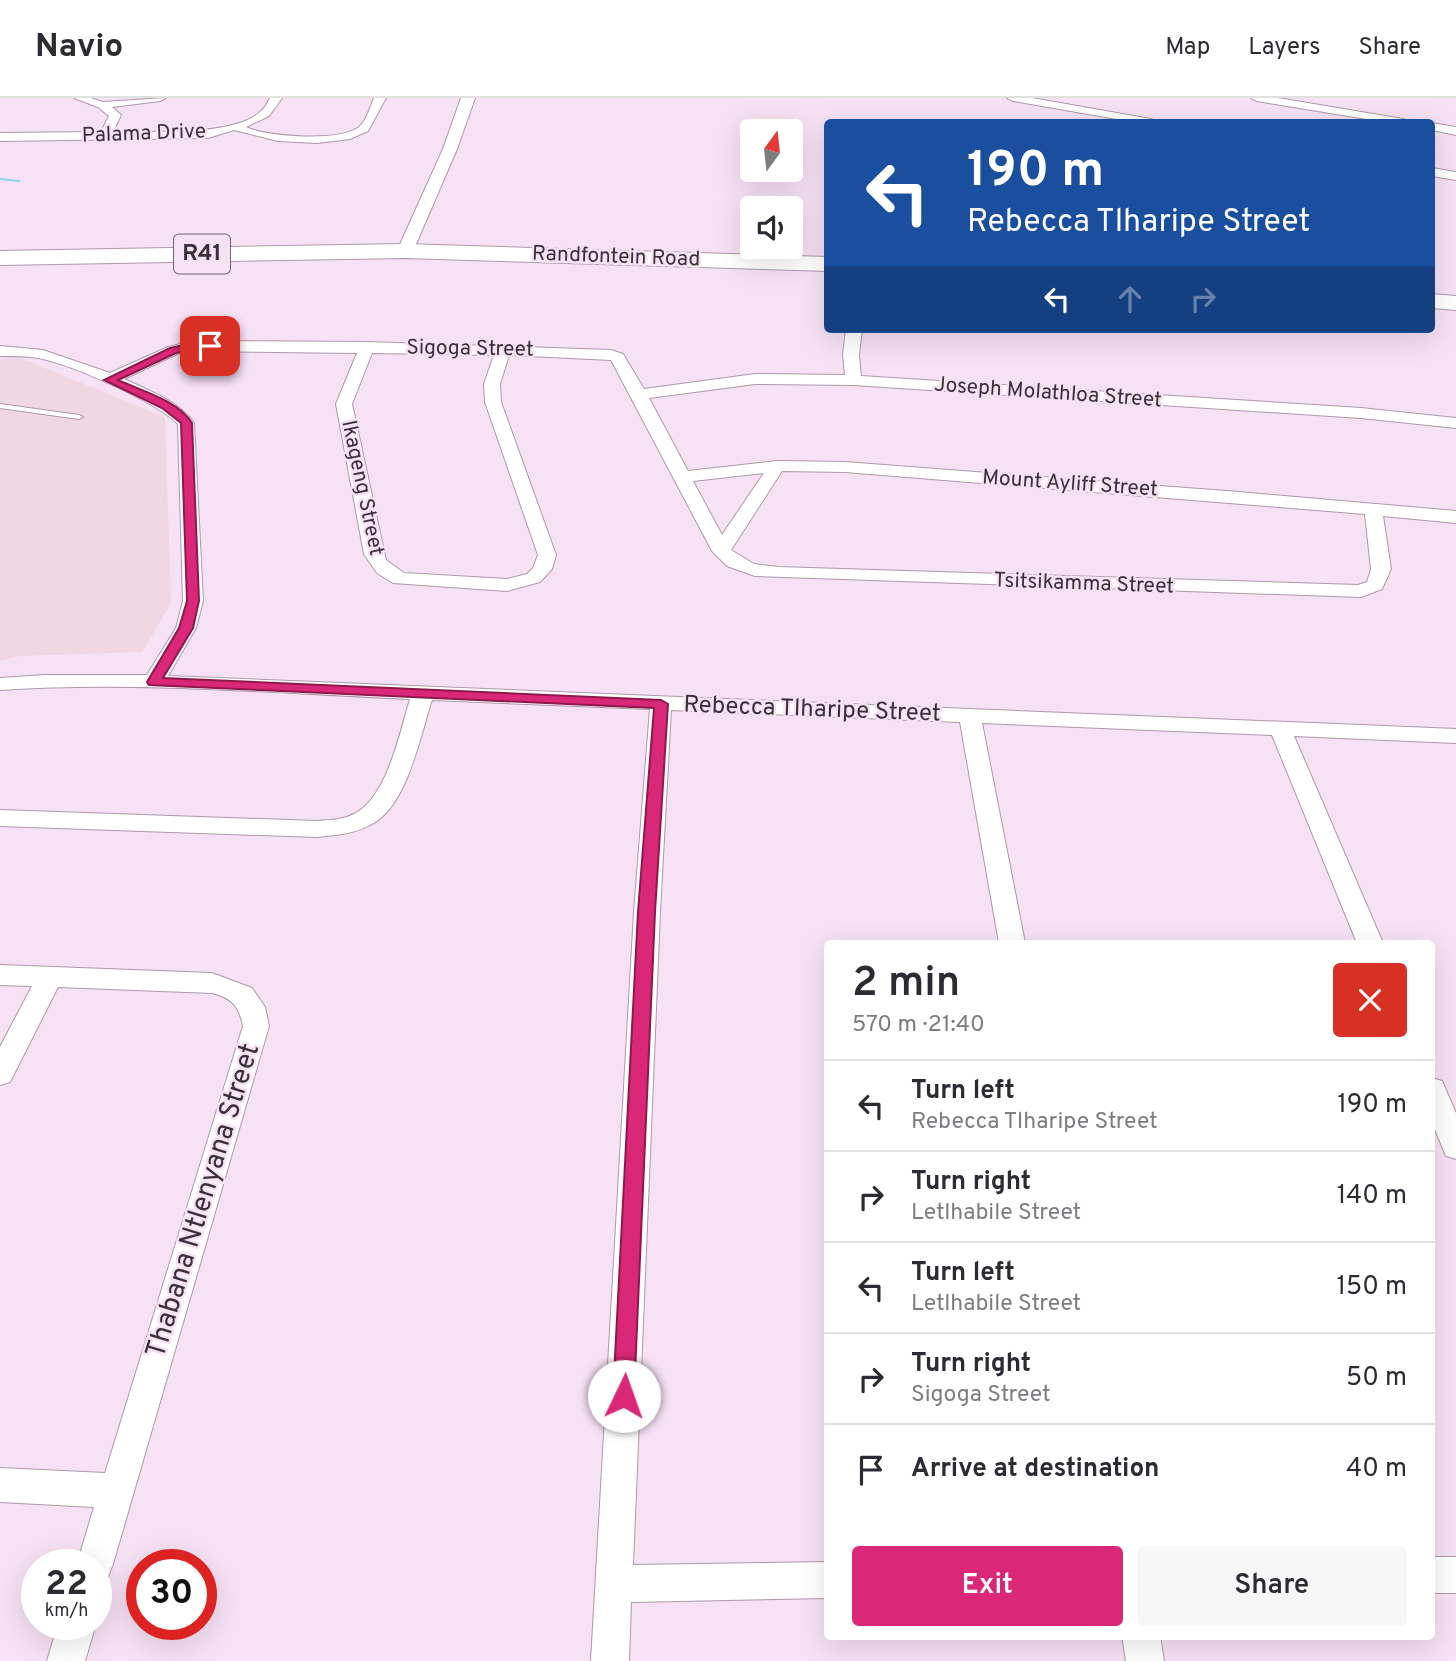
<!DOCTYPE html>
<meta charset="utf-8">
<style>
:root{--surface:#fff;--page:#f7f7f7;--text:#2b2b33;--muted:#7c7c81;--line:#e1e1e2;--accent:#db2777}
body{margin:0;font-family:Overpass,sans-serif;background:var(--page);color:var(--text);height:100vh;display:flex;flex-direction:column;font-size:26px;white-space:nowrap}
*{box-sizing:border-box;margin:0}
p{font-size:23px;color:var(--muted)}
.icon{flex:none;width:38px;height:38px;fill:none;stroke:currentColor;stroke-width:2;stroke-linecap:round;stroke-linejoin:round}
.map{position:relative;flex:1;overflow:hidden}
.drawer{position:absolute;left:824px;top:842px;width:611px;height:700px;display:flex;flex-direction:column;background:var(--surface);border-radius:7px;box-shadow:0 7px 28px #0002}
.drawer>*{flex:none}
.hud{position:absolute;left:824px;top:21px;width:611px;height:214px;border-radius:7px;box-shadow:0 7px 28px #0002;background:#1a4fa0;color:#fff;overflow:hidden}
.needle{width:46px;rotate:15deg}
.buttons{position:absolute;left:740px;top:21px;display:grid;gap:14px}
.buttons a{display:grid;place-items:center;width:63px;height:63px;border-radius:7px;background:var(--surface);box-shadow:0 7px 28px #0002;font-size:35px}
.speed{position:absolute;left:21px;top:1451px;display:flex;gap:14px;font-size:35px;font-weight:700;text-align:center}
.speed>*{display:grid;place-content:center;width:91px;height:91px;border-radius:50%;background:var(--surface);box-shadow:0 7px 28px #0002;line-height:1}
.speed small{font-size:18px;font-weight:400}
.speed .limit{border:10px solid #d22;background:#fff;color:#111}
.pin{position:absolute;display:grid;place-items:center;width:60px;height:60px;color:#fff;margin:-30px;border-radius:14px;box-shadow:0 4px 10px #0006}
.me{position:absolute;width:77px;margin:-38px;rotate:3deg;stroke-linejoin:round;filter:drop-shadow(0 0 5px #0008)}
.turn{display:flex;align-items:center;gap:24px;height:147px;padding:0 28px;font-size:32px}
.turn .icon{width:91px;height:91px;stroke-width:2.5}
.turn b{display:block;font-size:49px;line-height:60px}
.lanes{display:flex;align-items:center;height:66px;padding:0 28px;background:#0003;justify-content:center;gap:35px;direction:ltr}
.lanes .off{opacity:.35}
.round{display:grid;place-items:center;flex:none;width:74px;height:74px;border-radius:7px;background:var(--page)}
.overview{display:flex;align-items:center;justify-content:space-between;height:119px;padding:0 28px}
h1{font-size:42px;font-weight:600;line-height:52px}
.button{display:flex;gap:14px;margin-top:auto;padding:14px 28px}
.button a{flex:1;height:80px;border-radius:7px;background:var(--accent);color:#fff;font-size:28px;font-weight:600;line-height:80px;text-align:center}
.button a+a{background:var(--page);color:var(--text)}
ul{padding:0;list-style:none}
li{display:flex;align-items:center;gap:21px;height:91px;padding:0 28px;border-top:2px solid var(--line)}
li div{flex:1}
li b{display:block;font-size:26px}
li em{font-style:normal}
header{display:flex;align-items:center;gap:42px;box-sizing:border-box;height:98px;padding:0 35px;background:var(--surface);border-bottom:2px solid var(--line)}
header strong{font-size:33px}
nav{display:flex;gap:38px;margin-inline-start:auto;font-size:24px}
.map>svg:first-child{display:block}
.education{fill:#f0d7e2}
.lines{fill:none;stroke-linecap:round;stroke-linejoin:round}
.stream{fill:#87d5f1;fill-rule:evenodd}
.service-casing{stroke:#ad99ab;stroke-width:2}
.minor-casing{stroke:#ad99ab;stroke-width:2}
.tertiary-casing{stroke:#ad99ab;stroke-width:2}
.primary-casing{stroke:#ad99ab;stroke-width:2}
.service{fill:#fff;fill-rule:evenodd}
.minor{fill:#fff;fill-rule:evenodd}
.tertiary{fill:#fff;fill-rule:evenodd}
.primary{fill:#fff;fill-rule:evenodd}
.route{fill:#db2777;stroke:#8e194d;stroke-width:2}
.labels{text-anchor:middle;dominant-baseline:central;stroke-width:5;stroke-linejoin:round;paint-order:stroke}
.far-street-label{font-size:21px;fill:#393138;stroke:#f7e1f5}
.shield{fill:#f7e1f5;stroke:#726671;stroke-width:2}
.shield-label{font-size:23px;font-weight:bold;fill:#393138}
.street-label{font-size:24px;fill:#393138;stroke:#f7e1f5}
.near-street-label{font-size:28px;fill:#393138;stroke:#f7e1f5}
</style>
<header>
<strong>Navio</strong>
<nav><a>Map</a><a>Layers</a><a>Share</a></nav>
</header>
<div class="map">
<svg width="1456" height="1563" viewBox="0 0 1456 1563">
<rect width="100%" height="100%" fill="#f7e1f5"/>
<path class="education" d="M20,260L165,319L171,505L142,554L20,558L0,563V261Z"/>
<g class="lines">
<path class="stream" d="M0,80L19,82L21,83L19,84L0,82Z"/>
<g class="service-casing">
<path id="service" d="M0,306L79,317L83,319L79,321L0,310Z"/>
</g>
<g class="minor-casing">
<g id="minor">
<path d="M74,0H91L103,4L166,0L160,3L112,9L121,17L113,34C148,33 235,39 261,13C265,10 268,4 270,0H282L269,18L246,29C267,39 340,44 359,29C367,22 370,9 374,0H386L368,33L350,41L317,45L278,43L234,32L208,40L0,43V35L101,34L109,18L98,9Z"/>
<path d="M1007,0H1032L1151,21L1157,24H1134L1013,3Z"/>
<path d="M1251,0H1278L1403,21L1409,24H1385L1257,3Z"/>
<path d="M1432,25L1456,29V37L1432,32Z"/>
<path d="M1432,70L1456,74V82L1432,78Z"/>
<path d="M846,231H862L859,257L861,278L1361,310L1456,320V330L1361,320L853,287L755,286L649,300L688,373L777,363L845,364L1239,394L1456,413V425L1383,418L1391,471L1382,491L1361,499L755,478L727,468L712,453L611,262L509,257L500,286L501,304L556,457L552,471L540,484L507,493L393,485L377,475L364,456L336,306L357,255L194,253L177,256L124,281C148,292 178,303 194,325L203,503L196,530L168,578L1456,631V645L1294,638L1383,845H1357L1272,637L982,625L1025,845H999L960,624L671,612L660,814L633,1467L828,1464V1500L631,1504L629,1563H591L634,814L650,611L432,602C420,638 407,710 370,727C354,736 335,737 317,739L0,728V712L317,723C329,722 343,722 354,716C387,700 400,634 410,601C274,595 136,583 0,592V580L45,577H147L176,530L183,503L178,326C155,303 71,266 38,260C25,258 13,258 0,258V248L43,252L110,275L168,249L194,243L367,244L611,252L623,256L644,291L755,276L845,277L843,257ZM372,255L494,257L484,286L485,304L538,457L533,470L527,476L507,481L404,475L386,462L352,306ZM782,373L845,374L1365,416L1371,471L1367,484L1358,487L778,469L754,466L731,452ZM764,375L722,437L693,383Z"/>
<path d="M0,867L212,875L252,890L265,909L269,928L113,1466L108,1479L96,1484V1466H77L94,1409L0,1404V1370L105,1375L243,928C239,908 232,900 212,895L58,889L10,984L0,987V949L32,888L0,887Z"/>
<path d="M1432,980L1442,983L1456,1015V1061L1446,1058L1432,1024Z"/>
<rect x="1432" y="1459" width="24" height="36"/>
<path d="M58,1526H96L85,1563H47Z"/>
<path d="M1122,1538H1160L1164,1563H1126Z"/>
</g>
</g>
<g class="tertiary-casing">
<path id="tertiary" d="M461,0H475L457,51L413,153L411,157H399L397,153L443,51Z"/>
</g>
<g class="primary-casing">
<g id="primary">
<path d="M405,146L828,159V173L405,160L0,167V153Z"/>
<path d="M1432,196L1456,198V212L1432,210Z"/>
</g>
</g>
<use href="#service" class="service"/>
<use href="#minor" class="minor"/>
<use href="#tertiary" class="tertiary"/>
<use href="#primary" class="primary"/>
</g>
<path class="route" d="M194,245H210L215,248L176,255L118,282C142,293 177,302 192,325L199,503L193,530L163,580L661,602L668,606L655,814L634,1298L631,1305L624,1308L616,1305L613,1298L638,814L654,610L149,587L147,584L179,530L187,503L181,325L162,310L104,282L170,250Z"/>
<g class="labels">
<g class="far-street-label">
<text transform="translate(144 36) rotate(-2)">Palama Drive</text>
<text transform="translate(616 159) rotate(2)">Randfontein Road</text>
<text transform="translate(470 251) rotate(1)">Sigoga Street</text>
<text transform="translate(1048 295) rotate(4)">Joseph Molathloa Street</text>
<text transform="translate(1070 386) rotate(4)">Mount Ayliff Street</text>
<text transform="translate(362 390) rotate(78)">Ikageng Street</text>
<text transform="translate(1084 486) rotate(2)">Tsitsikamma Street</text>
</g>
<rect class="shield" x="174" y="136.5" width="56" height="39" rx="5"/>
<g class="shield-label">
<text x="202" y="156">R41</text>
</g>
<g class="street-label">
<text transform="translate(812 612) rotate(2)">Rebecca Tlharipe Street</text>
</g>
<g class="near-street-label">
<text transform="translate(204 1103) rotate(-73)">Thabana Ntlenyana Street</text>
</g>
</g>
</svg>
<div class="buttons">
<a><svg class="needle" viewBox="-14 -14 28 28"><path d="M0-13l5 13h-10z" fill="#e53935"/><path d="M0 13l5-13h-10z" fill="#7c7c81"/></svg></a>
<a><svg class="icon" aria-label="sound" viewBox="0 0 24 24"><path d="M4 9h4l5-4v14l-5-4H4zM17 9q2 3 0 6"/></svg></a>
</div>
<div class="speed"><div>22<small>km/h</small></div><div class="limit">30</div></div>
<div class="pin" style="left:210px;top:248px;background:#d93025"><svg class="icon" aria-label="arrive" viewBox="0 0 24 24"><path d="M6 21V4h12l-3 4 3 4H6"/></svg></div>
<svg class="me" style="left:624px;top:1298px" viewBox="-20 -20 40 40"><circle r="19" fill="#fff"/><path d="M0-13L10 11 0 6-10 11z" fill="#db2777"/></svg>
<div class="hud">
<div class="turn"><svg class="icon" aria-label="left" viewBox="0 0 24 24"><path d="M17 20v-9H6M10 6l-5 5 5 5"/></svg><div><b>190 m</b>Rebecca Tlharipe Street</div></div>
<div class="lanes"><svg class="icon" aria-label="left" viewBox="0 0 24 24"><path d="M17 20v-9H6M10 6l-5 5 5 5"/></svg><svg class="icon off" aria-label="ahead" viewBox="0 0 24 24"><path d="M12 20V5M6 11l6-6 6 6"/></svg><svg class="icon off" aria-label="right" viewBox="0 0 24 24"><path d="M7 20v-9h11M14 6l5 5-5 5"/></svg></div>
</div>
<section class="drawer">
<div class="overview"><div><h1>2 min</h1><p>570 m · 21:40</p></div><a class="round" style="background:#d93025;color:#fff"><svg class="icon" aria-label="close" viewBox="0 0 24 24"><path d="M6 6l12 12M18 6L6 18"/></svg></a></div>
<ul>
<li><svg class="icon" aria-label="left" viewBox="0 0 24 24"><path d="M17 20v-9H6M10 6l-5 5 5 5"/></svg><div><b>Turn left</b><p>Rebecca Tlharipe Street</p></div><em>190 m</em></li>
<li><svg class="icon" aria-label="right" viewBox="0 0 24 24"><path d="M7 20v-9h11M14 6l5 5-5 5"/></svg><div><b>Turn right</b><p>Letlhabile Street</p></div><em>140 m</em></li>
<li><svg class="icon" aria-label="left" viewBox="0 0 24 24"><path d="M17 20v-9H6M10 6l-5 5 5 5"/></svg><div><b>Turn left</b><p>Letlhabile Street</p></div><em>150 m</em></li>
<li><svg class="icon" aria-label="right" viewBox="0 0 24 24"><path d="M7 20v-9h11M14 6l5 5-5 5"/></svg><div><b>Turn right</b><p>Sigoga Street</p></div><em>50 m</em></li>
<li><svg class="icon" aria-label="arrive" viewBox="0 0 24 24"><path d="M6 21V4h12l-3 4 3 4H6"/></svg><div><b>Arrive at destination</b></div><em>40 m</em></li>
</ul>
<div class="button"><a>Exit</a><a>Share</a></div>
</section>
</div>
